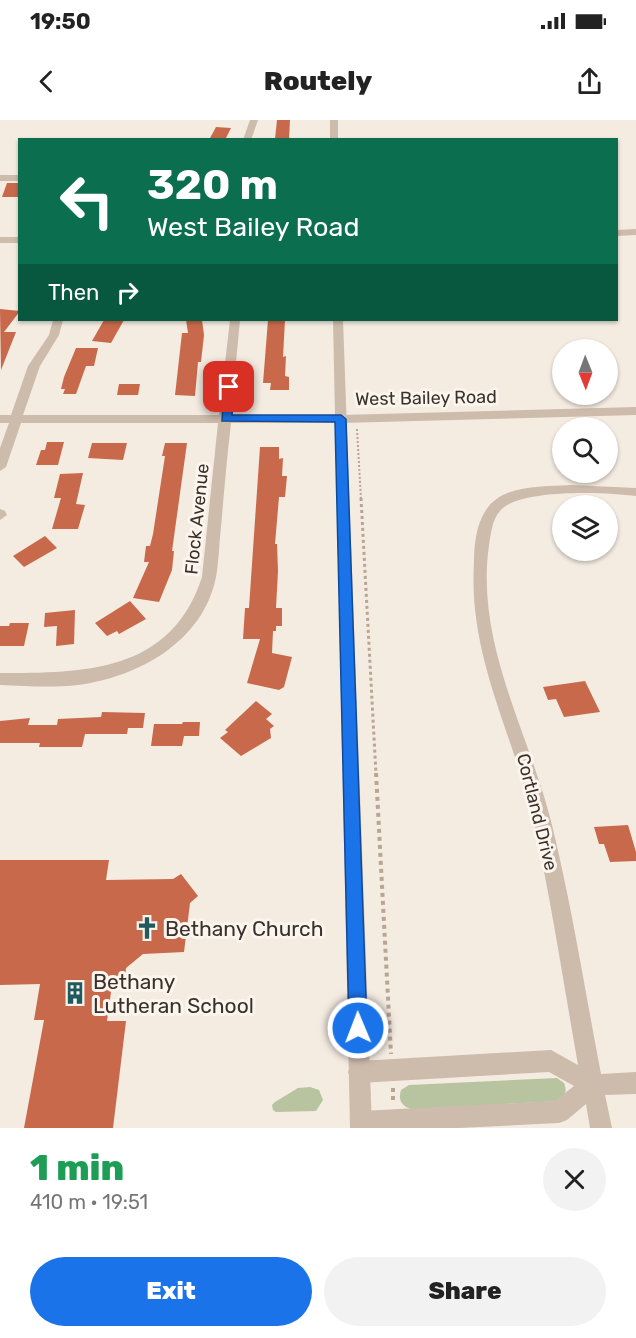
<!DOCTYPE html>
<meta charset="utf-8">
<style>
:root{--surface:#fff;--page:#f2f2f2;--text:#222;--muted:#767676;--accent:#1a73e8}
body{margin:0;font-family:Rubik,sans-serif;background:var(--page);color:var(--text);height:100vh;display:flex;flex-direction:column;font-size:22px;white-space:nowrap}
*{box-sizing:border-box;margin:0}
p{font-size:20px;color:var(--muted)}
.icon{flex:none;width:33px;height:33px;fill:none;stroke:currentColor;stroke-width:2;stroke-linecap:round;stroke-linejoin:round}
.map{position:relative;height:1008px;overflow:hidden}
.sheet{display:flex;flex-direction:column;background:var(--surface);flex:1}
.sheet>*{flex:none}
.guide{position:absolute;left:18px;top:18px;width:600px;height:183px;border-radius:0px;box-shadow:0 2px 4px #0004;background:#0b6e4f;color:#fff;overflow:hidden}
.needle{width:39px;rotate:179deg}
.fabs{position:absolute;left:552px;top:219px;display:grid;gap:12px}
.fabs a{display:grid;place-items:center;width:66px;height:66px;border-radius:50%;background:var(--surface);box-shadow:0 2px 4px #0004;font-size:30px}
.pin{position:absolute;display:grid;place-items:center;width:51px;height:51px;color:#fff;margin:-26px;border-radius:12px;box-shadow:0 3px 9px #0006}
.me{position:absolute;width:66px;margin:-33px;rotate:359deg;stroke-linejoin:round;filter:drop-shadow(0 0 4px #0008)}
.turn{display:flex;align-items:center;gap:21px;height:126px;padding:0 30px;font-size:27px}
.turn .icon{width:78px;height:78px;stroke-width:2.5}
.turn b{display:block;font-size:42px;line-height:51px}
.then{display:flex;align-items:center;height:57px;padding:0 30px;background:#0003;gap:12px;font-size:22px}
.round{display:grid;place-items:center;flex:none;width:63px;height:63px;border-radius:32px;background:var(--page)}
.head{display:flex;align-items:center;justify-content:space-between;height:102px;padding:0 30px}
h1{font-size:36px;font-weight:800;line-height:45px;color:#1e9e55}
.button{display:flex;gap:12px;margin-top:auto;padding:12px 30px}
.button a{flex:1;height:69px;border-radius:36px;background:var(--accent);color:#fff;font-size:24px;font-weight:800;line-height:69px;text-align:center}
.button a+a{background:var(--page);color:var(--text)}
.status{display:flex;justify-content:space-between;align-items:center;height:42px;padding:0 30px;background:var(--surface);direction:ltr}
.status svg{height:16px;fill:currentColor}
header{display:flex;justify-content:space-between;align-items:center;height:78px;padding:0 30px;background:var(--surface);font-size:27px;font-weight:800}
.map>svg:first-child{display:block}
.green{fill:#b8c4a0}
.building{fill:#c8694b}
.lines{fill:none;stroke-linecap:round;stroke-linejoin:round}
.path-far2{stroke:#b9a596;stroke-width:2;stroke-dasharray:2 2;stroke-linecap:butt}
.path-far1{stroke:#b9a596;stroke-width:3;stroke-dasharray:3 3;stroke-linecap:butt}
.path{stroke:#b9a596;stroke-width:4;stroke-dasharray:4 4;stroke-linecap:butt}
.minor{fill:#cdbbac;fill-rule:evenodd}
.tertiary{fill:#cdbbac;fill-rule:evenodd}
.route{fill:#1a73e8;stroke:#114b97;stroke-width:1.5}
.labels{text-anchor:middle;dominant-baseline:central;stroke-width:6;stroke-linejoin:round;paint-order:stroke}
.street-label{font-size:18px;fill:#3b302b;stroke:#fbf5ee}
.near-poi-label{font-size:21px;fill:#3b302b;stroke:#fbf5ee;text-anchor:start}
</style>
<div class="status"><b>19:50</b><svg viewBox="0 0 49 12"><path d="M0 12V9h3v3zM5 12V6h3v6zM10 12V3h3v9zM15 12V0h3v12zM26 1h20v11H26zM47 4h2v5h-2z"/></svg></div>
<header><svg class="icon" aria-label="back" viewBox="0 0 24 24"><path d="M15 5l-7 7 7 7"/></svg>Routely<svg class="icon" aria-label="share" viewBox="0 0 24 24"><path d="M12 15V3M7 8l5-5 5 5M5 13v7h14v-7"/></svg></header>
<div class="map">
<svg width="636" height="1008" viewBox="0 0 636 1008">
<rect width="100%" height="100%" fill="#f4ebe1"/>
<g class="green">
<path d="M557,958L564,963C567,971 566,974 560,981L411,989C401,986 398,979 401,970L409,965Z"/>
<path d="M310,967L319,970L323,980L316,991L276,992L273,990L272,985L275,982L298,968Z"/>
</g>
<g class="building">
<path d="M277,0H290L289,19H275Z"/>
<path d="M216,7L231,8L225,20H209Z"/>
<path d="M7,63H20V77H2Z"/>
<path d="M0,189L20,191L4,212H16L1,250Z"/>
<path d="M104,200H124L111,223L92,221Z"/>
<path d="M186,200H202L204,215L201,242H198L195,276L175,275L182,213H188Z"/>
<path d="M268,200H285L283,237L286,236L285,256L289,257V270H270L271,263H263Z"/>
<path d="M76,228H98L94,246H86L76,274H63L65,269H61L64,257Z"/>
<path d="M119,264H140L138,275H117Z"/>
<path d="M47,322H64L58,345H36L41,330H45Z"/>
<path d="M92,323H127L123,340L88,338Z"/>
<path d="M165,323H187L172,431H174L172,450L159,482L133,478L149,442H144L146,426H150L153,414L165,336H162Z"/>
<path d="M260,327H279V339L283,338L282,356H287L285,377H279L275,424H277L278,451L276,488H282V506H276V511H273L272,533L292,537L284,567L279,570L247,563L260,519H243L245,488H249Z"/>
<path d="M83,353L76,384L85,385L78,409H52L61,378H54L60,354Z"/>
<path d="M45,416L57,428L24,447L13,436Z"/>
<path d="M130,481L146,499L119,514L117,511L107,516L95,503Z"/>
<path d="M75,490L74,524L56,526L57,506L44,507L45,493Z"/>
<path d="M10,503H29L24,526H0V506H9Z"/>
<path d="M585,561L600,592L564,597L556,579L548,580L543,567Z"/>
<path d="M256,581L272,594L266,599L274,606L270,609L271,618L241,636L220,618L228,612L225,610Z"/>
<path d="M102,592L145,593L143,608H128L127,614H85L82,627H39L40,623H0V601L30,598L28,605H57L58,599L101,597Z"/>
<path d="M183,602H200L199,616H184L182,626H151L154,604H182Z"/>
<path d="M628,705L636,732V741L610,742L604,724H599L594,707Z"/>
<path d="M0,740H109L106,760L173,759L181,754L198,776L190,783L184,832L143,834L126,848L124,865H112L107,901H126L113,1008H24L44,900H34L40,864L0,865Z"/>
</g>
<g class="lines">
<path class="path-far2" d="M357,309L361,379"/>
<path class="path-far1" d="M361,378L376,654"/>
<g class="path">
<path d="M376,653L391,934"/>
<path d="M393,968V982"/>
</g>
<g class="minor">
<path d="M250,0H258L251,20H243Z"/>
<rect x="0" y="55" width="20" height="6"/>
<path d="M636,109V115L616,116V110Z"/>
<rect x="0" y="117" width="20" height="6"/>
<path d="M53,200H63L59,215L40,246L23,295H219L230,200H240L231,295H341L636,287V295L341,303H231C227,338 224,372 221,407C219,424 219,441 216,457C203,522 138,557 78,565C52,568 26,566 0,565V553C84,553 171,553 202,457L218,303H21L6,347L0,351V328L9,303H0V295H11L28,246L49,215Z"/>
<path d="M570,365L636,368V376C608,372 518,368 500,391C492,400 491,413 489,425C475,524 529,612 552,705C572,787 585,871 601,954L636,952V974L605,975L612,1008H590L586,984L567,1000L559,1003L459,1008H353L350,1002L353,994L361,991L555,981L574,966L549,952L359,963L351,960L348,952L351,944L359,941L551,930L578,945C564,866 552,786 535,707C515,616 468,539 474,443C474,425 476,405 486,390C503,364 542,367 570,365Z"/>
<path d="M0,389L5,391L7,395L0,400Z"/>
</g>
<g class="tertiary">
<rect x="330" y="0" width="8" height="20"/>
<path d="M333,200H343L372,1008H350Z"/>
</g>
</g>
<path class="route" d="M229,264L234,267L232,295H341L346,299L367,908L365,915L358,917L351,915L349,908L335,302L222,301L224,267Z"/>
<defs>
<g id="church-bare" transform="scale(1.8)"><path d="M-1.2-6h2.4v3.5h3.3v2.4h-3.3V6h-2.4V-.1h-3.3v-2.4h3.3Z" fill="#1f5a5e" stroke="#fbf5ee" stroke-width="2.5" paint-order="stroke"/></g>
<g id="building-bare" transform="scale(1.8)"><path d="M-4-6H4V6H1V3H-1V6H-4ZM-2.5-4.3h1.7v1.8h-1.7ZM.8-4.3h1.7v1.8H.8ZM-2.5-1h1.7V.8h-1.7ZM.8-1h1.7V.8H.8Z" fill="#1f5a5e" stroke="#fbf5ee" stroke-width="2.5" paint-order="stroke"/></g>
</defs>
<g fill-rule="evenodd">
<use href="#church-bare" x="147" y="808"/>
<use href="#building-bare" x="75" y="873"/>
</g>
<g class="labels">
<g class="street-label">
<text transform="translate(426 278) rotate(-1)">West Bailey Road</text>
<text transform="translate(197 399) rotate(-84)">Flock Avenue</text>
<text transform="translate(537 692) rotate(76)">Cortland Drive</text>
</g>
<g class="near-poi-label">
<text x="165" y="808">Bethany Church</text>
<text x="93" y="861">Bethany<tspan x="93" dy="24">Lutheran School</tspan></text>
</g>
</g>
</svg>
<div class="fabs">
<a><svg class="needle" viewBox="-14 -14 28 28"><path d="M0-13l5 13h-10z" fill="#e53935"/><path d="M0 13l5-13h-10z" fill="#767676"/></svg></a>
<a><svg class="icon" aria-label="search" viewBox="0 0 24 24"><circle cx="10" cy="10" r="6"/><path d="M15 15l6 6"/></svg></a>
<a><svg class="icon" aria-label="layers" viewBox="0 0 24 24"><path d="M12 4l9 5-9 5-9-5zM3 14l9 5 9-5"/></svg></a>
</div>
<div class="pin" style="left:229px;top:267px;background:#d93025"><svg class="icon" aria-label="arrive" viewBox="0 0 24 24"><path d="M6 21V4h12l-3 4 3 4H6"/></svg></div>
<svg class="me" style="left:358px;top:908px" viewBox="-20 -20 40 40"><circle r="17" fill="#1a73e8" stroke="#fff" stroke-width="3"/><path d="M0-11L8 9 0 5-8 9z" fill="#fff"/></svg>
<div class="guide">
<div class="turn"><svg class="icon" aria-label="left" viewBox="0 0 24 24"><path d="M17 20v-9H6M10 6l-5 5 5 5"/></svg><div><b>320 m</b>West Bailey Road</div></div>
<div class="then">Then<svg class="icon" aria-label="right" viewBox="0 0 24 24"><path d="M7 20v-9h11M14 6l5 5-5 5"/></svg></div>
</div>
</div>
<section class="sheet">
<div class="head"><div><h1>1 min</h1><p>410 m · 19:51</p></div><a class="round"><svg class="icon" aria-label="close" viewBox="0 0 24 24"><path d="M6 6l12 12M18 6L6 18"/></svg></a></div>
<div class="button"><a>Exit</a><a>Share</a></div>
</section>
